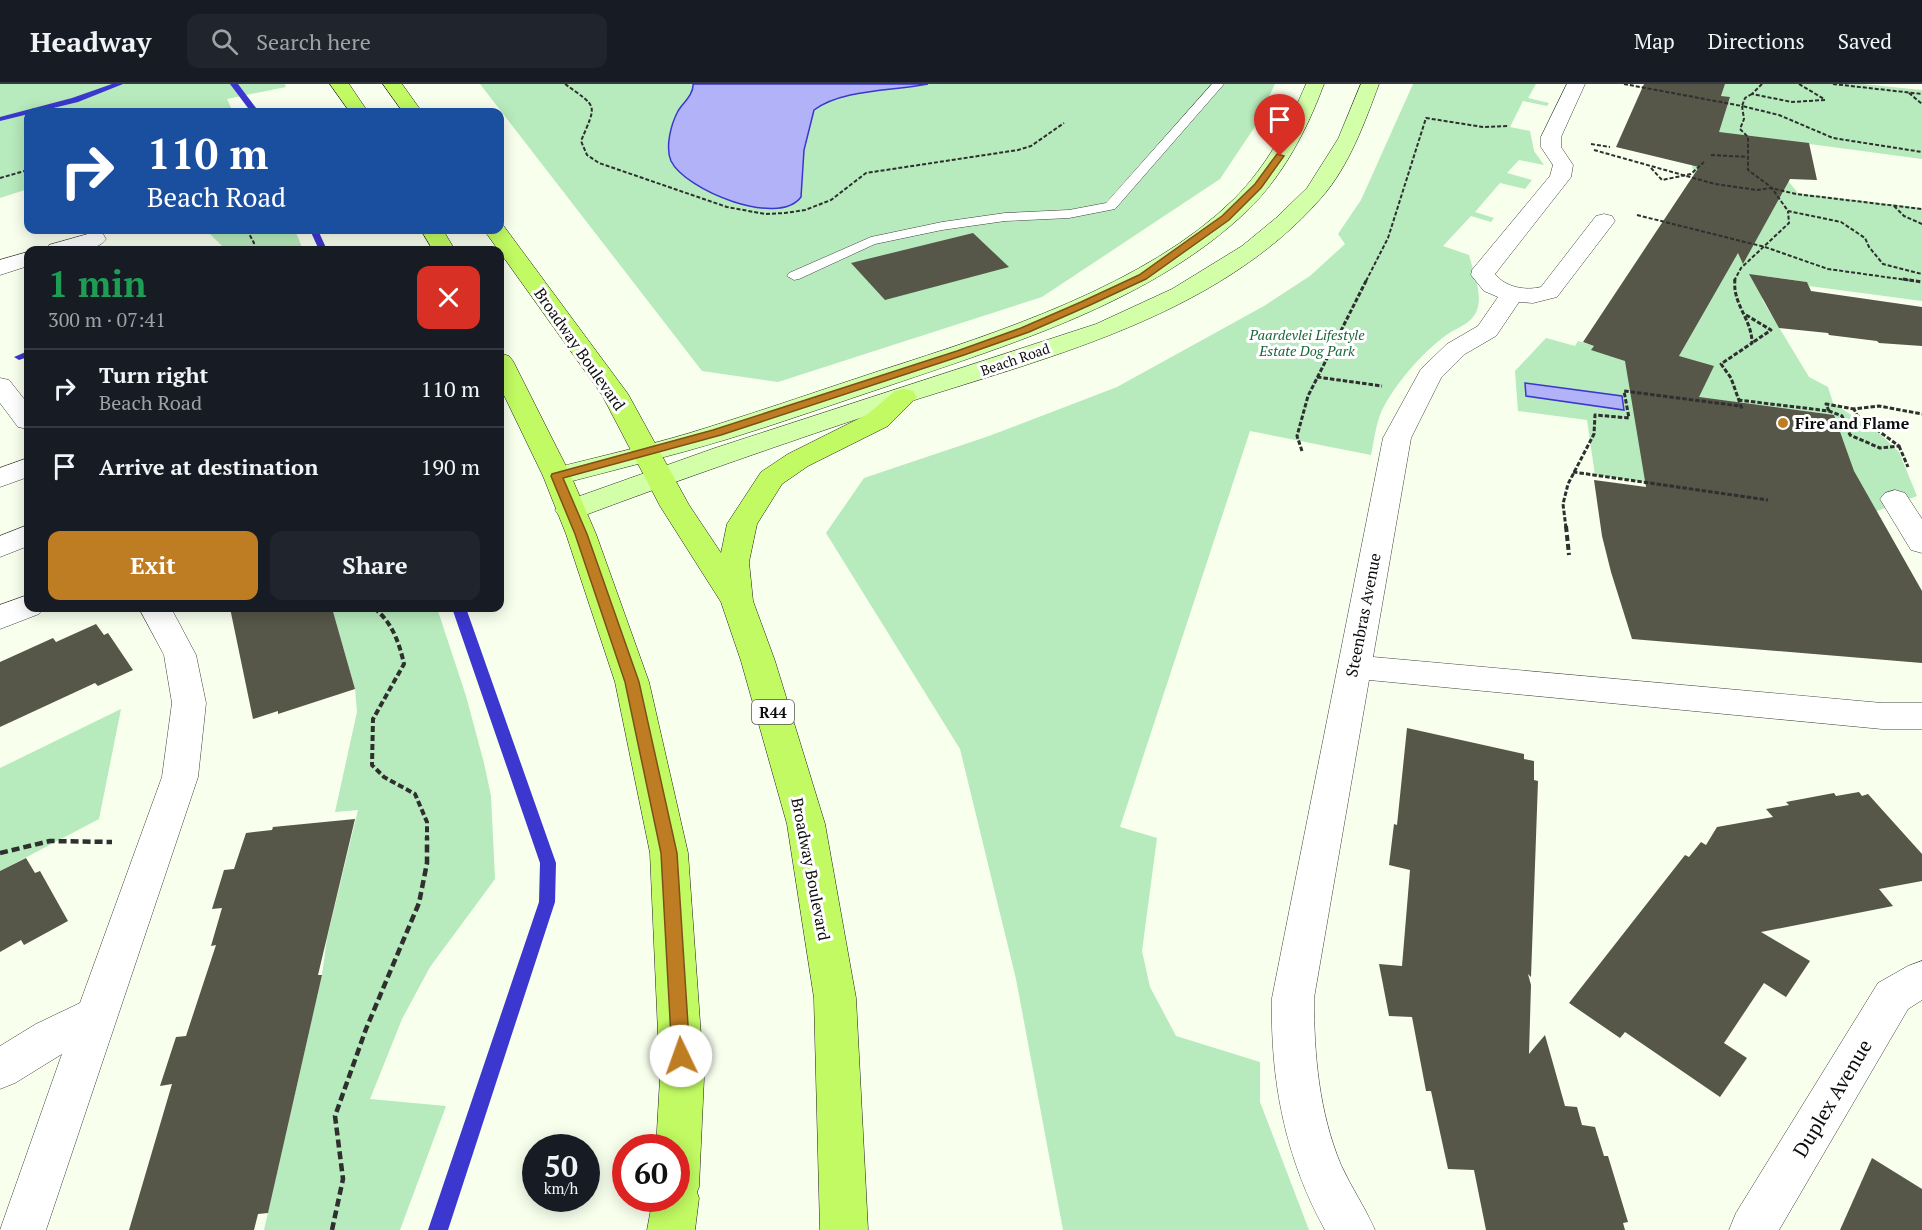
<!DOCTYPE html>
<meta charset="utf-8">
<style>
:root{--surface:#171b24;--page:#20242c;--text:#f1f3f6;--muted:#9ea1a6;--line:#363941;--accent:#bf7d23}
body{margin:0;font-family:"PT Serif",serif;background:var(--page);color:var(--text);height:100vh;display:flex;flex-direction:column;font-size:22px;white-space:nowrap}
*{box-sizing:border-box;margin:0}
p{font-size:20px;color:var(--muted)}
.icon{flex:none;width:33px;height:33px;fill:none;stroke:currentColor;stroke-width:2;stroke-linecap:round;stroke-linejoin:round}
.map{position:relative;flex:1;overflow:hidden}
.panel{position:absolute;left:24px;top:162px;width:480px;height:366px;display:flex;flex-direction:column;background:var(--surface);border-radius:12px;box-shadow:0 3px 15px #0003}
.panel>*{flex:none}
.banner{position:absolute;left:24px;top:24px;width:480px;height:126px;border-radius:12px;box-shadow:0 3px 15px #0003;background:#1a4fa0;color:#fff;overflow:hidden}
.speed{position:absolute;left:522px;top:1050px;display:flex;gap:12px;font-size:30px;font-weight:700;text-align:center}
.speed>*{display:grid;place-content:center;width:78px;height:78px;border-radius:50%;background:var(--surface);box-shadow:0 3px 15px #0003;line-height:1}
.speed small{font-size:15px;font-weight:400}
.speed .limit{border:9px solid #d22;background:#fff;color:#111}
.pin{position:absolute;display:grid;place-items:center;width:51px;height:51px;color:#fff;margin:-62px -26px;border-radius:50% 50% 50% 0;rotate:-45deg;box-shadow:0 0 6px #0007}
.pin .icon{rotate:45deg}
.me{position:absolute;width:66px;margin:-33px;rotate:357deg;stroke-linejoin:round;filter:drop-shadow(0 0 4px #0008)}
.turn{display:flex;align-items:center;gap:21px;height:126px;padding:0 24px;font-size:27px}
.turn .icon{width:78px;height:78px;stroke-width:2.5}
.turn b{display:block;font-size:42px;line-height:51px}
.round{display:grid;place-items:center;flex:none;width:63px;height:63px;border-radius:12px;background:var(--page)}
.overview{display:flex;align-items:center;justify-content:space-between;height:102px;padding:0 24px}
h1{font-size:36px;font-weight:600;line-height:45px;color:#1e9e55}
.button{display:flex;gap:12px;margin-top:auto;padding:12px 24px}
.button a{flex:1;height:69px;border-radius:12px;background:var(--accent);color:#fff;font-size:24px;font-weight:600;line-height:69px;text-align:center}
.button a+a{background:var(--page);color:var(--text)}
ul{padding:0;list-style:none}
li{display:flex;align-items:center;gap:18px;height:78px;padding:0 24px;border-top:2px solid var(--line)}
li div{flex:1}
li b{display:block;font-size:22px}
li em{font-style:normal}
header{display:flex;align-items:center;gap:36px;box-sizing:border-box;height:84px;padding:0 30px;background:var(--surface);border-bottom:2px solid var(--line)}
header strong{font-size:28px}
nav{display:flex;gap:33px;margin-inline-start:auto;font-size:21px}
.search{width:420px;height:54px;background:var(--page);display:flex;align-items:center;gap:15px;box-sizing:border-box;padding:0 21px;border-radius:12px;color:var(--muted);font-size:22px}
.map>svg:first-child{display:block}
.green{fill:#b7eabc}
.water{fill:#b1b2f7;stroke:#3b37cf;stroke-width:1.5}
.lines{fill:none;stroke-linecap:round;stroke-linejoin:round}
.stream{fill:#3b37cf;fill-rule:evenodd}
.building{fill:#565649}
.service-casing{stroke:#404040;stroke-width:1}
.minor-casing{stroke:#404040;stroke-width:1}
.secondary-casing{stroke:#2f2f2f;stroke-width:1}
.primary-casing{stroke:#1e1e1e;stroke-width:1}
.path-far3{stroke:#2f2f2f;stroke-width:2;stroke-dasharray:4 2;stroke-linecap:butt}
.path-far2{stroke:#2f2f2f;stroke-width:3;stroke-dasharray:4.5 2;stroke-linecap:butt}
.path-far1{stroke:#2f2f2f;stroke-width:4;stroke-dasharray:6 3;stroke-linecap:butt}
.path{stroke:#2f2f2f;stroke-width:4.5;stroke-dasharray:8 4;stroke-linecap:butt}
.service{fill:#fff;fill-rule:evenodd}
.minor{fill:#fff;fill-rule:evenodd}
.secondary{fill:#d3ffa8;fill-rule:evenodd}
.primary{fill:#c1fa62;fill-rule:evenodd}
.route{fill:#bf7d23;stroke:#7c5117;stroke-width:1.5}
.poi-dot{fill:#bf7d23;stroke:#fff;stroke-width:2}
.labels{text-anchor:middle;dominant-baseline:central;stroke-width:6;stroke-linejoin:round;paint-order:stroke}
.far-park-label{font-size:14px;font-style:italic;fill:#1c663b;stroke:#fff}
.far-street-label{font-size:14px;fill:#0d0d0d;stroke:#fff}
.shield{fill:#fff;stroke:#565656;stroke-width:1.5}
.shield-label{font-size:15px;font-weight:bold;fill:#0d0d0d}
.street-label{font-size:16px;fill:#0d0d0d;stroke:#fff}
.poi-label{font-size:16px;font-weight:bold;fill:#0d0d0d;stroke:#fff;text-anchor:start}
.near-street-label{font-size:20px;fill:#0d0d0d;stroke:#fff}
</style>
<header>
<strong>Headway</strong>
<div class="search"><svg class="icon" aria-label="search" viewBox="0 0 24 24"><circle cx="10" cy="10" r="6"/><path d="M15 15l6 6"/></svg>Search here</div>
<nav><a>Map</a><a>Directions</a><a>Saved</a></nav>
</header>
<div class="map">
<svg width="1922" height="1146" viewBox="0 0 1922 1146">
<rect width="100%" height="100%" fill="#f8ffed"/>
<g class="green">
<path d="M0,0H285L286,3L227,15L233,28H28V105L0,114Z"/>
<path d="M480,0H1275L1254,44L1220,95L1042,213L778,298L702,287Z"/>
<path d="M1413,0H1536L1528,14L1549,19L1547,22L1523,17L1510,43L1530,47L1534,67L1544,81L1519,76L1507,89L1532,96L1525,105L1500,99L1475,128L1494,134L1491,138L1471,132L1443,162L1469,171C1473,187 1483,210 1477,226C1471,241 1457,243 1445,252C1421,270 1396,299 1382,326C1376,339 1374,357 1371,371L1250,347L1120,743L1157,754L1142,867L1150,903L1176,952L1260,978V1018L1309,1146H1063L1016,895L960,665L826,449L864,394L989,352L1117,303L1264,222L1310,192L1345,160L1338,150L1361,116Z"/>
<path d="M1725,0H1863L1922,6V75L1773,55L1784,92L1798,109L1922,124V217L1809,202L1807,198L1765,192L1759,204L1763,217L1809,293L1828,303L1833,319L1880,350L1899,368L1917,412L1869,430L1595,391L1587,336L1518,327L1515,287L1546,254L1575,262L1578,257L1594,262L1592,265L1679,272L1739,167L1696,105L1691,75C1711,66 1723,34 1730,14L1721,12Z"/>
<path d="M201,146H295L303,166H226L209,149L206,150Z"/>
<path d="M332,524H437L466,612L484,679L491,712L495,795L430,883L402,935L370,1015L446,1022L400,1146H264L322,891L327,854L358,726L335,728L357,628L355,605Z"/>
<path d="M121,625L99,735L0,787V684Z"/>
</g>
<g class="water">
<path d="M693,0H928C893,7 842,5 814,26L804,66L801,113C778,144 685,106 671,77C665,63 671,40 678,27C683,19 694,10 693,0Z"/>
<path d="M1525,299L1622,312L1624,326L1526,312Z"/>
</g>
<g class="lines">
<g class="stream">
<path d="M112,0H123L78,18L0,37V33L72,14Z"/>
<path d="M230,0H238L259,28H251Z"/>
<path d="M310,146H318L327,166H319Z"/>
<path d="M28,267V273L19,276L14,273Z"/>
<path d="M452,524H466L556,779L555,818L448,1146H428L539,818L540,779Z"/>
</g>
</g>
<g class="building">
<path d="M1644,0H1725L1721,12L1730,13L1719,48L1809,59L1817,96L1790,95L1743,180L1738,169L1679,272L1714,282L1699,313L1834,331L1854,387L1922,507V579L1632,555L1611,488L1602,452L1594,396L1646,403L1625,277L1591,266L1594,262L1583,258L1699,83L1616,63Z"/>
<path d="M973,149L1009,183L885,216L851,179Z"/>
<path d="M1749,190L1807,198L1811,207L1922,223V262L1879,259L1877,257L1829,251L1828,249L1779,244Z"/>
<path d="M230,524H332L355,605L278,630V627L253,635Z"/>
<path d="M96,540L104,551L108,549L133,586L98,602L95,599L0,643V578L53,554L56,558Z"/>
<path d="M1407,644L1524,670V675L1534,677V696L1538,697L1531,893L1528,890L1531,901L1529,970L1545,951L1565,1022L1577,1023L1582,1041L1595,1043L1604,1072H1608L1628,1138L1623,1139L1625,1146H1486L1474,1086L1448,1085L1431,1007H1426L1412,933L1389,932L1379,880L1402,882L1410,786L1389,781L1394,740L1397,741Z"/>
<path d="M1859,708L1862,712L1868,710L1922,770V797L1879,805L1893,822L1761,848L1810,877L1786,913L1764,899L1724,959L1747,974L1720,1013L1625,948L1620,954L1569,919L1685,771L1689,773L1701,758L1706,761L1717,743L1773,733L1766,725L1789,721L1786,718L1834,709L1836,712Z"/>
<path d="M355,735L318,891H322L268,1129L258,1130L254,1146H129L172,1000L160,1002L176,953L186,952L216,861L211,862L222,824L212,825L224,786L234,785L246,749L272,746L273,743Z"/>
<path d="M26,774L35,789L40,787L68,837L24,861L21,856L0,868V787Z"/>
<path d="M1872,1074L1922,1105V1146H1840Z"/>
</g>
<g class="lines">
<g class="service-casing">
<path id="service" d="M1212,0H1224L1115,125L1069,134L1005,137L942,146L875,160L799,195L794,196L787,192L789,189L871,153L942,138L1005,129L1069,126L1106,119Z"/>
</g>
<g class="minor-casing">
<g id="minor">
<path d="M1567,0H1585L1561,53V63L1573,81L1571,93L1495,190C1505,203 1525,207 1541,203L1596,132L1604,130L1612,132L1615,137L1557,213L1533,219L1519,218L1496,252L1465,270L1441,294L1411,354L1373,573L1882,619H1922V645H1882L1369,596L1314,914C1314,971 1319,1028 1341,1081C1351,1103 1365,1123 1375,1146H1325C1285,1074 1270,995 1272,914L1383,354L1421,285L1447,260L1478,242L1498,213L1484,207L1471,191L1472,186L1550,92L1553,81L1541,63V53Z"/>
<path d="M95,148L103,150L106,155C96,170 62,168 46,166L49,161Z"/>
<path d="M28,168V182L0,191V176Z"/>
<path d="M0,294L9,296L28,320V345L18,343L0,319Z"/>
<path d="M28,374V393L0,403V384Z"/>
<path d="M1895,406L1905,409L1922,435V469L1911,466L1880,415L1885,409Z"/>
<path d="M28,441V462L0,473V452Z"/>
<path d="M28,511V524H43L39,530L0,545V521Z"/>
<path d="M139,524H171L196,571L206,619L198,693L46,1146H0L62,970L15,999L0,1005V962L36,940L80,919L162,693L172,619L164,571Z"/>
<path d="M1922,877V916L1908,925L1779,1146H1729L1736,1129L1878,899L1908,882Z"/>
</g>
</g>
<g class="secondary-casing">
<g id="secondary">
<path d="M1306,0H1324C1307,46 1283,92 1247,127C1151,218 1014,259 891,301C837,319 783,338 728,355C672,372 614,386 557,401L547,398L543,392L547,386C601,372 656,360 709,343C767,325 824,305 882,286C997,249 1147,201 1234,115C1267,82 1288,42 1306,0Z"/>
<path d="M1361,0H1379C1365,38 1349,82 1322,113C1216,235 1040,275 893,323C788,358 684,394 580,433L570,435L560,433L555,426L560,419L715,364L1096,240L1172,205L1242,162L1276,134L1307,104L1338,55Z"/>
</g>
</g>
<g class="primary-casing">
<g id="primary">
<path d="M330,0H349L368,28H350Z"/>
<path d="M383,0H402L422,28H403Z"/>
<path d="M500,140L503,141L628,310L689,421L721,469L727,440L761,388L788,370L868,330L895,307L904,305L913,307L917,313L888,342L808,382L782,400L757,440L749,478L753,517L775,577L825,740L856,914L868,1146H820L814,914L787,740L741,577L721,518L660,422L602,311L484,146H500Z"/>
<path d="M421,146H443L455,166H433Z"/>
<path d="M500,269L509,272L513,277L571,392L596,450L649,598L688,769L704,994L699,1103L697,1108L699,1114L695,1146H647L653,1114H676V1064H656L660,994L650,769L615,598L566,450L543,392L500,303Z"/>
</g>
</g>
<g class="path-far3">
<path d="M565,0C598,24 597,19 581,57L587,71L599,79L727,123L765,130L785,129L805,126L831,116L866,89L1018,66L1031,62L1064,39"/>
<path d="M1624,0L1742,22L1744,35L1740,45L1748,53V86L1771,103L1788,127L1841,138L1865,154L1869,163L1883,180L1922,190"/>
<path d="M1762,0L1752,10L1792,18L1825,16"/>
<path d="M1799,0L1824,15"/>
<path d="M1833,0L1922,10"/>
<path d="M1909,9L1922,20"/>
<path d="M1752,10L1745,14L1742,22L1779,31L1833,54L1922,68"/>
<path d="M1591,60L1610,63"/>
<path d="M1594,66L1715,100L1757,106L1771,104L1796,110L1922,125"/>
<path d="M1711,71L1748,73"/>
<path d="M1651,84L1662,96L1691,90L1704,78"/>
<path d="M0,94L28,86"/>
<path d="M1894,122L1904,132L1922,140"/>
<path d="M1637,131L1765,163L1828,185L1914,197"/>
<path d="M247,146L254,159L253,166"/>
<path d="M1366,197L1388,154L1426,34L1483,43L1509,42"/>
<path d="M1734,197L1741,184L1789,139L1788,127"/>
</g>
<g class="path-far2">
<path d="M1735,195C1732,220 1752,235 1752,259L1721,280L1731,294L1742,325"/>
<path d="M1903,195L1922,198"/>
<path d="M1746,231L1771,246L1752,259"/>
<path d="M1317,293L1382,302"/>
<path d="M1738,316L1829,327L1842,332L1850,351L1880,364L1899,362L1857,331L1854,325L1879,322L1922,330"/>
<path d="M1829,327L1826,320L1854,325"/>
<path d="M1899,362L1908,383"/>
<path d="M1302,367L1297,352L1308,312L1367,195"/>
<path d="M1573,388L1768,416"/>
<path d="M1566,444L1563,420L1568,400L1594,350L1595,331L1629,334L1624,307L1740,322"/>
</g>
<g class="path-far1">
<path d="M1566,442L1569,471"/>
<path d="M374,524C392,538 399,558 404,580L373,635L372,681L384,693L415,710L427,738V755"/>
</g>
<g class="path">
<path d="M0,769L50,757L112,758"/>
<path d="M332,1146L343,1095L335,1032L366,945L419,819L427,779V753"/>
</g>
<use href="#service" class="service"/>
<use href="#minor" class="minor"/>
<use href="#secondary" class="secondary"/>
<use href="#primary" class="primary"/>
</g>
<path class="route" d="M1277,70L1284,72L1261,104L1229,136L1146,195L1088,222L1029,248L964,271L721,351L563,394L587,450L639,598L677,769L690,972L687,977L681,980L675,977L672,972L661,769L625,598L575,450L551,392L552,390L713,346L957,267L1021,244L1081,218L1139,191L1222,132L1255,100Z"/>
<circle class="poi-dot" cx="1783" cy="339" r="6"/>
<g class="labels">
<g class="far-park-label">
<text x="1307" y="250">Paardevlei Lifestyle<tspan x="1307" dy="16">Estate Dog Park</tspan></text>
</g>
<g class="far-street-label">
<text transform="translate(1015 275) rotate(-19)">Beach Road</text>
</g>
<rect class="shield" x="752" y="616" width="42" height="24" rx="4.5"/>
<g class="shield-label">
<text x="773" y="628">R44</text>
</g>
<g class="street-label">
<text transform="translate(580 265) rotate(55)">Broadway Boulevard</text>
<text transform="translate(1363 531) rotate(-79)">Steenbras Avenue</text>
<text transform="translate(811 785) rotate(79)">Broadway Boulevard</text>
</g>
<g class="poi-label">
<text x="1795" y="339">Fire and Flame</text>
</g>
<g class="near-street-label">
<text transform="translate(1832 1014) rotate(-59)">Duplex Avenue</text>
</g>
</g>
</svg>
<div class="speed"><div>50<small>km/h</small></div><div class="limit">60</div></div>
<div class="pin" style="left:1280px;top:72px;background:#d93025"><svg class="icon" aria-label="arrive" viewBox="0 0 24 24"><path d="M6 21V4h12l-3 4 3 4H6"/></svg></div>
<svg class="me" style="left:681px;top:972px" viewBox="-20 -20 40 40"><circle r="19" fill="#fff"/><path d="M0-13L10 11 0 6-10 11z" fill="#bf7d23"/></svg>
<div class="banner">
<div class="turn"><svg class="icon" aria-label="right" viewBox="0 0 24 24"><path d="M7 20v-9h11M14 6l5 5-5 5"/></svg><div><b>110 m</b>Beach Road</div></div>
</div>
<section class="panel">
<div class="overview"><div><h1>1 min</h1><p>300 m · 07:41</p></div><a class="round" style="background:#d93025;color:#fff"><svg class="icon" aria-label="close" viewBox="0 0 24 24"><path d="M6 6l12 12M18 6L6 18"/></svg></a></div>
<ul>
<li><svg class="icon" aria-label="right" viewBox="0 0 24 24"><path d="M7 20v-9h11M14 6l5 5-5 5"/></svg><div><b>Turn right</b><p>Beach Road</p></div><em>110 m</em></li>
<li><svg class="icon" aria-label="arrive" viewBox="0 0 24 24"><path d="M6 21V4h12l-3 4 3 4H6"/></svg><div><b>Arrive at destination</b></div><em>190 m</em></li>
</ul>
<div class="button"><a>Exit</a><a>Share</a></div>
</section>
</div>
